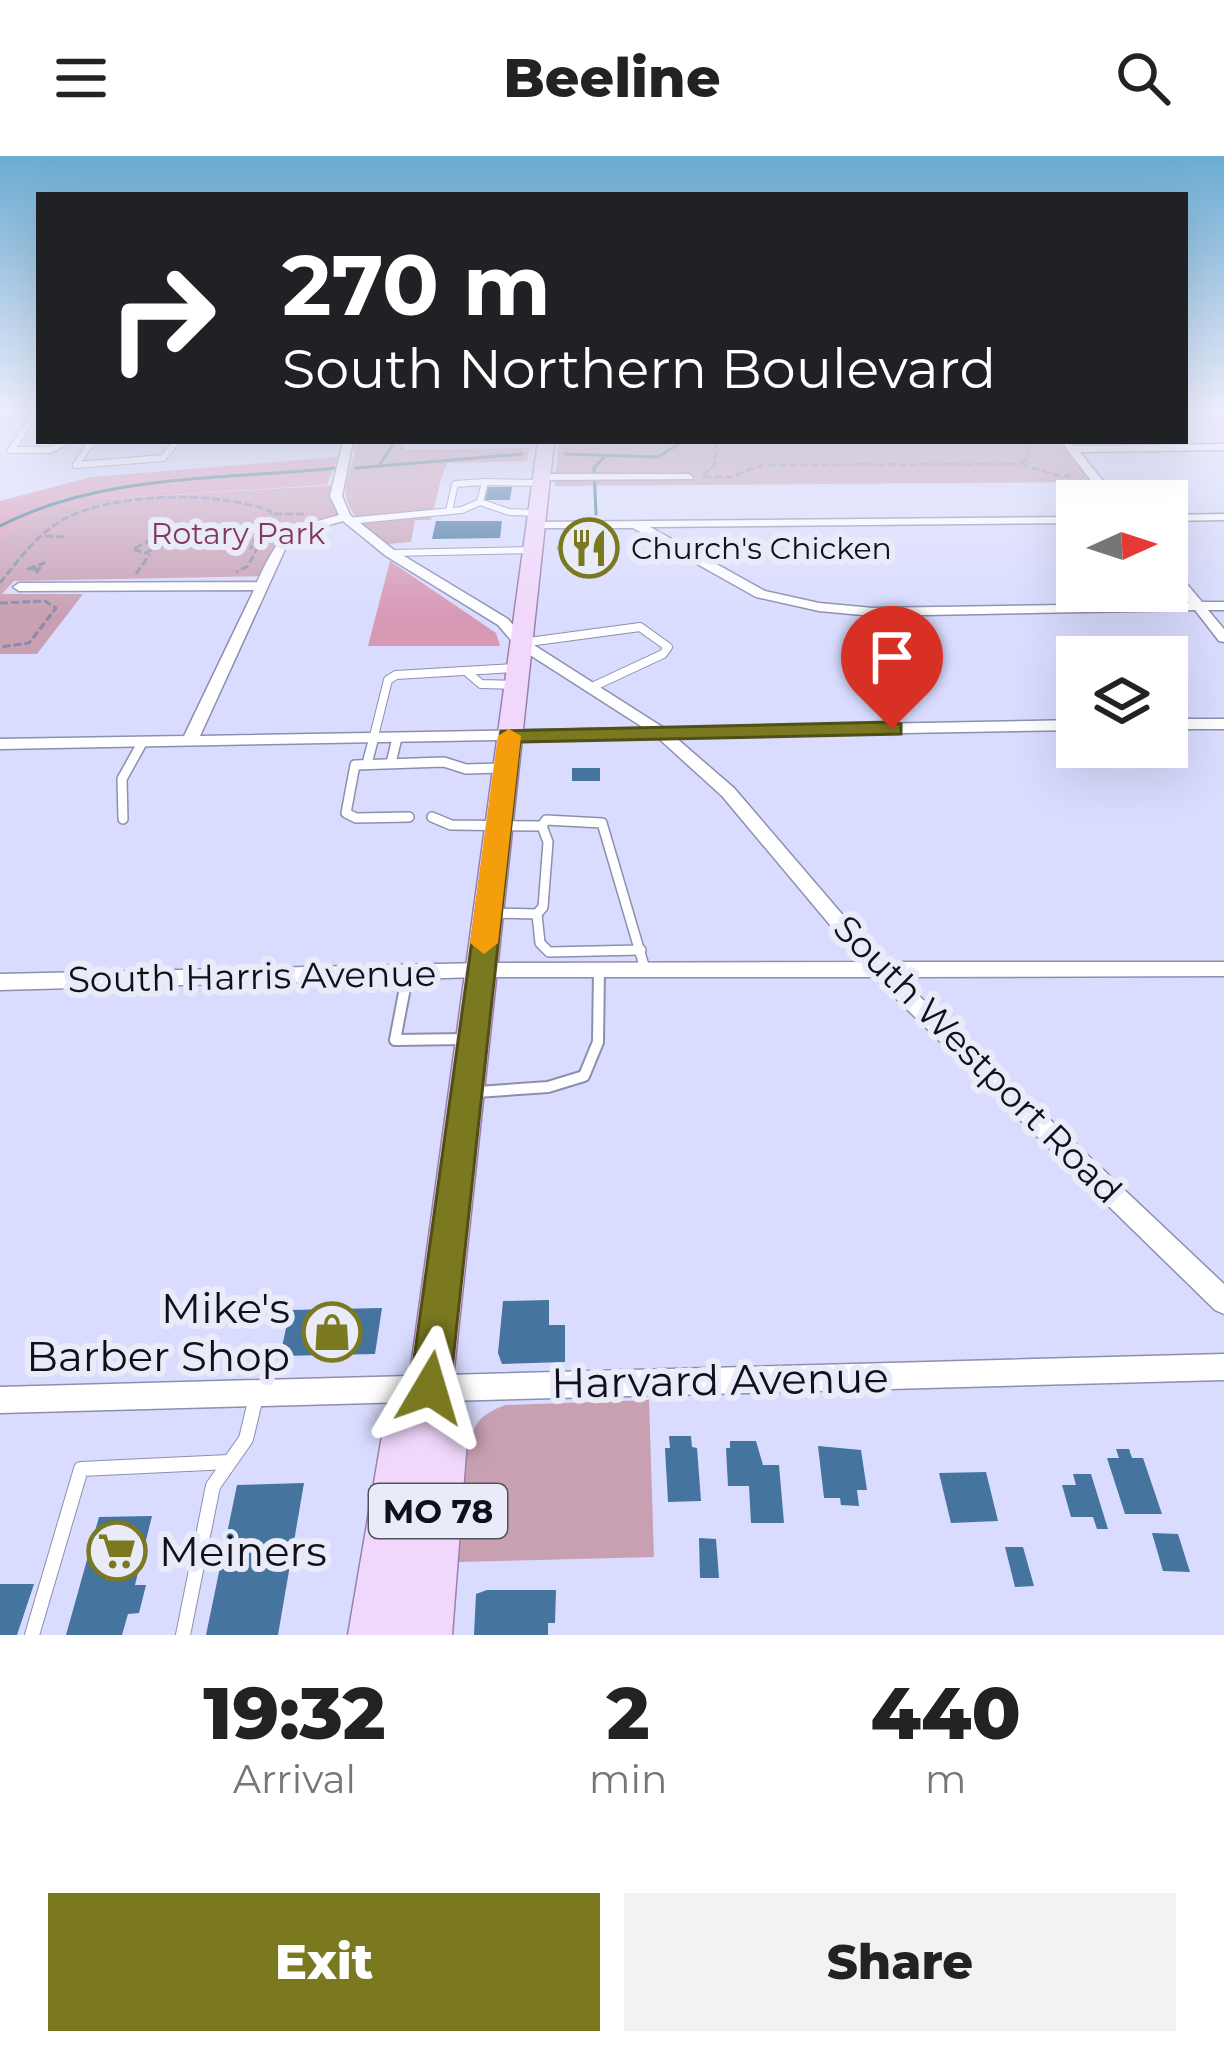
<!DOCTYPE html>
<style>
:root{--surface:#fff;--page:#f2f2f2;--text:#222;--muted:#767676;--accent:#7b7920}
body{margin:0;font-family:Montserrat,sans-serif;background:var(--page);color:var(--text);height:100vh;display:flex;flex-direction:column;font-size:45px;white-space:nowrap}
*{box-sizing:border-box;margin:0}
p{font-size:39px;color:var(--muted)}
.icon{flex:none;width:66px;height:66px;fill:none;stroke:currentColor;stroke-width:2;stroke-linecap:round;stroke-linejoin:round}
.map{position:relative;height:1479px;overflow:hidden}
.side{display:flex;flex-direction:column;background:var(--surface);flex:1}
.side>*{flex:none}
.top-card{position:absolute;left:36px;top:36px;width:1152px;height:252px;border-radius:0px;box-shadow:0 12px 48px #0002;background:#202124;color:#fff;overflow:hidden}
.needle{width:78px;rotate:87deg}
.controls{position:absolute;left:1056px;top:324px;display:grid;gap:24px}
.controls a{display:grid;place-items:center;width:132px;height:132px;border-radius:0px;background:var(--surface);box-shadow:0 12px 48px #0002;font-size:60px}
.pin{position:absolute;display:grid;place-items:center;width:102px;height:102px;color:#fff;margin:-123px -51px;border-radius:50% 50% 50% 0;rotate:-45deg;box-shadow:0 0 12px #0007}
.pin .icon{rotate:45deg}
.me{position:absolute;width:132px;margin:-66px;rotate:7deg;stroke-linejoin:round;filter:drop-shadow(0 0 9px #0008)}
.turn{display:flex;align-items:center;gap:42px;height:252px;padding:0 48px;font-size:54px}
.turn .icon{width:156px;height:156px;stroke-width:2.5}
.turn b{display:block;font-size:84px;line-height:102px}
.eta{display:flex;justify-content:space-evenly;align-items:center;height:204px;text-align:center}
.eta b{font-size:72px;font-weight:800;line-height:84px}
.cta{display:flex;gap:24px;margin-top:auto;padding:24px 48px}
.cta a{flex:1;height:138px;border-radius:0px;background:var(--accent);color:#fff;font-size:48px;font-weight:800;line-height:138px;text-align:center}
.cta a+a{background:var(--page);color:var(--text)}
header{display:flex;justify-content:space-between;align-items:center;height:156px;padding:0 48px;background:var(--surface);font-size:54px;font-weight:800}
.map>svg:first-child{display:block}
.green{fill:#c8a0b2}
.forest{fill:#d899b5}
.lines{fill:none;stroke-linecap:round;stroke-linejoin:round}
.stream{stroke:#3c7685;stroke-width:3}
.building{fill:#45749e}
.lane-far4-casing{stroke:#8c8fae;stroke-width:8}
.lane-far3-casing{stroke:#8c8fae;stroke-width:10}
.lane-far2-casing{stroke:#8c8fae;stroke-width:12}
.lane-far1-casing{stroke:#8c8fae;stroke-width:14}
.lane-casing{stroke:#8c8fae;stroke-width:16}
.street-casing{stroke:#8c8fae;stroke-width:3}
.primary-casing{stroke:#9b80ab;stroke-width:3}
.path{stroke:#898ba4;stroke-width:3;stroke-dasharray:8 3;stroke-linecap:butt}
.lane-far4{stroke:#fff;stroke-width:6}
.lane-far3{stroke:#fff;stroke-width:8}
.lane-far2{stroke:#fff;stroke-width:9}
.lane-far1{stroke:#fff;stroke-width:10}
.lane{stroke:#fff;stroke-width:14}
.street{fill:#fff;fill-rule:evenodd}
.primary{fill:#f1d7fb;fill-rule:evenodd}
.route{fill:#7b7920;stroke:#504f15;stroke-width:3}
.slow{fill:#f59e0b}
.labels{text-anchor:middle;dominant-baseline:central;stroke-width:12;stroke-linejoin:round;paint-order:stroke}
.far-park-label{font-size:30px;fill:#853960;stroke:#eaebf9}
.far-poi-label{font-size:30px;fill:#0f101b;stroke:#eaebf9;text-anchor:start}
.shield{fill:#eaebf9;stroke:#51525e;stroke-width:3}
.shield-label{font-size:33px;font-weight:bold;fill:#0f101b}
.street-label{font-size:36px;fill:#0f101b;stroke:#eaebf9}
.near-poi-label{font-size:42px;fill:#0f101b;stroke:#eaebf9;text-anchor:end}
.near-street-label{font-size:42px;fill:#0f101b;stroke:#eaebf9}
</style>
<header><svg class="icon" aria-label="menu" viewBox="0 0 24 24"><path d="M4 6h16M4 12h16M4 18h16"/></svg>Beeline<svg class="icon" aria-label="search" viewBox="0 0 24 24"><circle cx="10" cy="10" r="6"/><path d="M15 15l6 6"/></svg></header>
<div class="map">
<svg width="1224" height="1479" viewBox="0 0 1224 1479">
<rect width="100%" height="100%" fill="#d9dcfe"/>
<g class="green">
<path d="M355,285H405L403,295L421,323H441L431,364H415L411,386L388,388C366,372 339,354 347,324C350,309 357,300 355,285Z"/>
<path d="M559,285H1060L1093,326L555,330Z"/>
<path d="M338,329L345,361L296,375L266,420L14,425L2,438H83L37,498H0V384L41,353L88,344Z"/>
<path d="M649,1244L654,1401L457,1406C461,1370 459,1302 475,1271C481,1259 493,1254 505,1249Z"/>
</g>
<g class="forest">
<path d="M529,292L527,305L447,307L441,323L421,324L403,294Z"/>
<path d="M338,301L327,329L88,344L41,353L0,384V345L91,321Z"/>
<path d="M390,405L496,477L500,490H368Z"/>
</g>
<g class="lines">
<g class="stream">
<path d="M565,298L658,301L683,285"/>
<path d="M379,310L395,285"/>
<path d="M356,312L522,298"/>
<path d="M596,358L594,312L604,301"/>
<path d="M0,370C103,317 224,324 336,312"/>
</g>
</g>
<g class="building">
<path d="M488,331H512L510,344H485Z"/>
<path d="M436,365H502L500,382L432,383Z"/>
<rect x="572" y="612" width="28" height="13"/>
<path d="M549,1144V1169H565V1206L502,1208L498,1197L503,1145Z"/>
<path d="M382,1152L375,1198L280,1200L290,1154Z"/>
<path d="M669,1280H691L692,1291L697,1292L701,1345L668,1346L665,1292H670Z"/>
<path d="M730,1285H756L763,1309H779L784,1367H751L749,1330H728L726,1292H730Z"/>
<path d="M818,1290L861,1294L867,1334H857L859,1350L841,1349L840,1342H824Z"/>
<path d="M1116,1293H1129L1132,1302H1143L1162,1358H1125L1107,1302H1119Z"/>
<path d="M986,1316L998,1365L951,1367L939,1317Z"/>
<path d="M1073,1318H1091L1108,1373H1097L1093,1361H1071L1062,1329H1076Z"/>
<path d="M304,1327L278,1479H206L237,1329Z"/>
<path d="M152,1360L135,1429H146L139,1457L128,1458L122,1479H66L99,1361Z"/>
<path d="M1152,1377L1178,1378L1190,1416L1163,1415Z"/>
<path d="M699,1382L716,1383L719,1422H700Z"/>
<path d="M1005,1391H1023L1034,1430L1015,1431Z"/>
<path d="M0,1428H34L17,1479H0Z"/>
<path d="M487,1434H556L555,1467H548V1479H474L476,1438Z"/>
</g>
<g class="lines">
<g class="lane-far4-casing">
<g id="lane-far4">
<path d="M15,254L33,262L11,294H51L67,285"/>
<path d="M92,285L76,309L163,302L177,285"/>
<path d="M449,355L455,328L485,326"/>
<path d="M538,357L509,356L480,346L485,326L541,327"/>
<path d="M348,365L462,354L480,346"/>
<path d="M586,379L569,381L561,392L606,397"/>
<path d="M390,397L534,394"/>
</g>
</g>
<g class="lane-far3-casing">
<g id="lane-far3">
<path d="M521,487L640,471L668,491L663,498L590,532"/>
<path d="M467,516L481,528L516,529"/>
<path d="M373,584L388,524L396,519L516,512"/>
</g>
</g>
<g class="lane-far2-casing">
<g id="lane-far2">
<path d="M391,607L397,582"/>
<path d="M367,608L374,581"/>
<path d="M409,661L356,662L346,657L355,609L444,606L466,613L500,612"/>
<path d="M432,661L451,669L542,670L546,664L602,667L645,813"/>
<path d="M123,663L122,623L142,587"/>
<path d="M493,757L537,758L540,787L549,796L641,794"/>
<path d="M537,758L543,751L548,686L542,670"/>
</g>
</g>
<g class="lane-far1-casing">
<g id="lane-far1">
<path d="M408,816L395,884L465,883"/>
<path d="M477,936L548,931L584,920L598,886L599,814"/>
</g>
</g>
<g class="lane-casing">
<g id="lane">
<path d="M32,1479L81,1313L229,1306"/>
<path d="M183,1479L213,1330L246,1283L256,1241"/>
</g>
</g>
<g class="street-casing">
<g id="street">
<path d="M343,285H353L342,340L350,359L394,394L508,463L526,484L664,572L1077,564V574L675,581L734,632L883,806H1224V820L899,821L1224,1128V1158L1215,1154L874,821H481L0,834V818L481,807L861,806L722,640L657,581L0,593V583L184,580L254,434L19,435L13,431L19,427L257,426C282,374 284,375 339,359L330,340ZM343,365L386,400L498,469L516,490L644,572L200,580L287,389L300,377Z"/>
<path d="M1065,287L1075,290L1224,288V294L1080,296L1119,345H1107L1065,291Z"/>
<path d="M688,318L693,321L692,323L541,324L536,321L541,318Z"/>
<path d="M1224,358V364L1167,365V359Z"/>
<path d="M1077,361V367L650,371L765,435L819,447L873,452L1189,447L1167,420V408L1171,409L1202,446H1224V454H1208L1224,473V486L1219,485L1195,454L873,460L819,455L756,441L633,372H537L531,369L537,366Z"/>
<rect x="1167" y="563" width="57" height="10"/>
<path d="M1224,1198V1224L0,1257V1231Z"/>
</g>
</g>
<g class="primary-casing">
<path id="primary" d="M538,285H554L452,1232L467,1284L452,1479H400L402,1463L400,1479H348L383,1274L409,1226Z"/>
</g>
<g class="path">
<path d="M1021,308L1063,321L1074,318"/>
<path d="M703,320L714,310L717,285"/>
<path d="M703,321H730L763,309L1016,308L1029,302L1025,285"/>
<path d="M274,358H306"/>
<path d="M45,380L66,381"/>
<path d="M151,384L161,390L145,397L133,393Z"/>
<path d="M204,387L210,378L259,374L251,391"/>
<path d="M161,390L253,392"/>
<path d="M36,417L44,407L28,413H39"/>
<path d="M136,418L150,398"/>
<path d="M0,427C17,406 35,381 59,366C109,336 216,334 270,355L273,362L248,410L236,416"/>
<path d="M0,447L45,445L56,452L29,487L0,491"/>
</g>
<use href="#lane-far4" class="lane-far4"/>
<use href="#lane-far3" class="lane-far3"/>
<use href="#lane-far2" class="lane-far2"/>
<use href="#lane-far1" class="lane-far1"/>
<use href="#lane" class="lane"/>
<use href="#street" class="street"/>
<use href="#primary" class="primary"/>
</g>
<linearGradient id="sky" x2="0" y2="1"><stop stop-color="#6bacd2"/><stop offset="0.55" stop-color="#eeefff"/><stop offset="1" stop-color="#eeefff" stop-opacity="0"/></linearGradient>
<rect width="1224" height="461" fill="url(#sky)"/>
<path class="route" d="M892,566L901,568V578L520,586L450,1232L444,1246L430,1252L416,1246L410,1232L501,575Z"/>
<path class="slow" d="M509,573L521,580L498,787L484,798L470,787L498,580Z"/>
<defs>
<g id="restaurant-ring" transform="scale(3)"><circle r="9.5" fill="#eaebf9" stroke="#7b7920" stroke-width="1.5"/><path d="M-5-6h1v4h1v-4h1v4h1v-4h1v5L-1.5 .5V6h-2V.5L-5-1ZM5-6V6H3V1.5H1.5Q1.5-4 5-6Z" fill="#7b7920"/></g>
<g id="shop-ring" transform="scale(3)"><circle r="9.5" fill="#eaebf9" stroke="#7b7920" stroke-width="1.5"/><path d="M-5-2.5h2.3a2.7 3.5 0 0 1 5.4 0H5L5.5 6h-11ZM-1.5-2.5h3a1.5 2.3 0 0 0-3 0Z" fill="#7b7920"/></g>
<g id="supermarket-ring" transform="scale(3)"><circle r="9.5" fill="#eaebf9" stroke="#7b7920" stroke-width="1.5"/><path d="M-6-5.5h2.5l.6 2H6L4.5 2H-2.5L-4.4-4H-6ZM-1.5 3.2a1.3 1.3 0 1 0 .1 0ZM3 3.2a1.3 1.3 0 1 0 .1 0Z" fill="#7b7920"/></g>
</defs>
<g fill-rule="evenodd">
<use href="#restaurant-ring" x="589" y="392"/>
<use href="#shop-ring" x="332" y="1176"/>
<use href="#supermarket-ring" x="117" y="1395"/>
</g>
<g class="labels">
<g class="far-park-label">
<text x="238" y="377">Rotary Park</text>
</g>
<g class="far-poi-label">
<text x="631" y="392">Church's Chicken</text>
</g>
<rect class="shield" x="369" y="1328" width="138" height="54" rx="9"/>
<g class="shield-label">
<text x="438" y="1355">MO 78</text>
</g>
<g class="street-label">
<text transform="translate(252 820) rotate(-1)">South Harris Avenue</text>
<text transform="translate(978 903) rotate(45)">South Westport Road</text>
</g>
<g class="near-poi-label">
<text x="290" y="1152">Mike's<tspan x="290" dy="48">Barber Shop</tspan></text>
<text x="159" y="1395" text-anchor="start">Meiners</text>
</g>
<g class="near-street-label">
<text transform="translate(720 1224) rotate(-1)">Harvard Avenue</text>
</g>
</g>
</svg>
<div class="controls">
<a><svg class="needle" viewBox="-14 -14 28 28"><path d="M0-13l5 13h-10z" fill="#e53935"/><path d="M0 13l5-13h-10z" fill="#767676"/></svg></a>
<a><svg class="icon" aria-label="layers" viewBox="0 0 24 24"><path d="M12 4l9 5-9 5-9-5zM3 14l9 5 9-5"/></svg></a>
</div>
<div class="pin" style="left:892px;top:573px;background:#d93025"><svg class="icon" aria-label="arrive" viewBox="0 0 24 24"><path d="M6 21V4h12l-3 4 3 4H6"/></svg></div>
<svg class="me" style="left:430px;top:1232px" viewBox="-20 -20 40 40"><path d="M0-17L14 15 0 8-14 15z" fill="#7b7920" stroke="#fff" stroke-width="4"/></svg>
<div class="top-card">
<div class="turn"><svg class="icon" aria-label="right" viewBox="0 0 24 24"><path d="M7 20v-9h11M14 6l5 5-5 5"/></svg><div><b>270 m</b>South Northern Boulevard</div></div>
</div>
</div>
<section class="side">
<div class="eta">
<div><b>19:32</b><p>Arrival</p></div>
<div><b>2</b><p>min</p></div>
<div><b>440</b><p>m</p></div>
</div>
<div class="cta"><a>Exit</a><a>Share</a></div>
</section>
